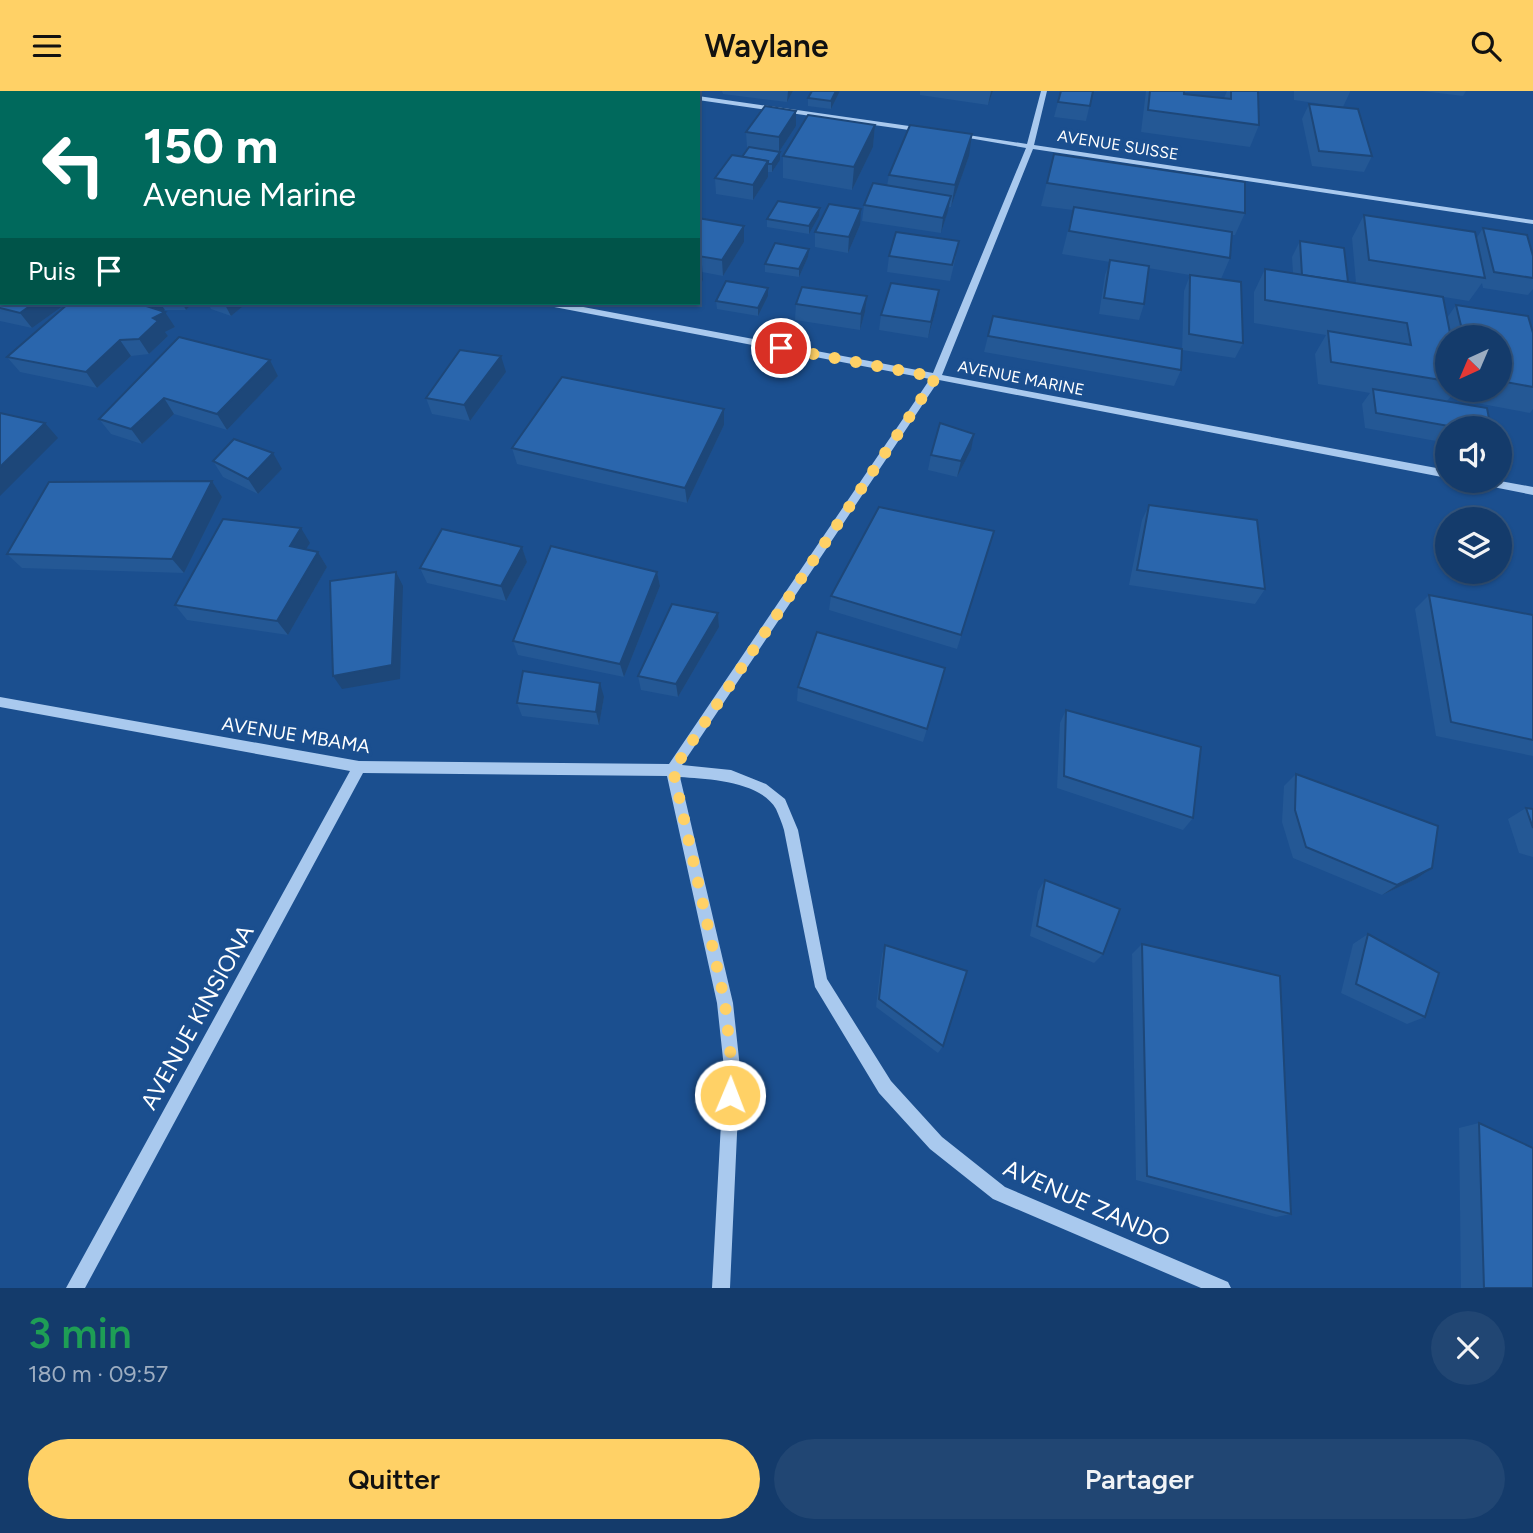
<!DOCTYPE html>
<html lang="fr">
<meta charset="utf-8">
<style>
:root{--surface:#143b6b;--page:#214673;--text:#f1f3f6;--muted:#9dadc1;--line:#33557e;--accent:#ffd166}
body{margin:0;font-family:Figtree,sans-serif;background:var(--page);color:var(--text);height:100vh;display:flex;flex-direction:column;font-size:26px;white-space:nowrap}
*{box-sizing:border-box;margin:0}
p{font-size:23px;color:var(--muted)}
.icon{flex:none;width:38px;height:38px;fill:none;stroke:currentColor;stroke-width:2;stroke-linecap:round;stroke-linejoin:round}
.map{position:relative;height:1197px;overflow:hidden}
.side{display:flex;flex-direction:column;background:var(--surface);flex:1}
.side>*{flex:none}
.guide{position:absolute;left:0px;top:0px;width:700px;height:214px;box-shadow:0 2px 5px #0004,0 0 0 2px var(--line);background:#00695c;color:#fff;overflow:hidden}
.needle{width:46px;rotate:224deg}
.tools{position:absolute;left:1435px;top:234px;display:grid;gap:14px}
.tools a{display:grid;place-items:center;width:77px;height:77px;border-radius:50%;background:var(--surface);box-shadow:0 2px 5px #0004,0 0 0 2px var(--line);font-size:35px}
.pin{position:absolute;display:grid;place-items:center;width:60px;height:60px;color:#fff;margin:-30px;border:4px solid #fff;border-radius:50%;box-shadow:0 2px 7px #0007}
.me{position:absolute;width:77px;margin:-38px;rotate:1deg;stroke-linejoin:round;filter:drop-shadow(0 0 5px #0008)}
.turn{display:flex;align-items:center;gap:24px;height:147px;padding:0 28px;font-size:32px}
.turn .icon{width:91px;height:91px;stroke-width:2.5}
.turn b{display:block;font-size:49px;line-height:60px}
.then{display:flex;align-items:center;height:66px;padding:0 28px;background:#0003;gap:14px;font-size:26px}
.round{display:grid;place-items:center;flex:none;width:74px;height:74px;border-radius:37px;background:var(--page)}
.head{display:flex;align-items:center;justify-content:space-between;height:119px;padding:0 28px}
h1{font-size:42px;font-weight:600;line-height:52px;color:#1e9e55}
.primary-button{display:flex;gap:14px;margin-top:auto;padding:14px 28px}
.primary-button a{flex:1;height:80px;border-radius:42px;background:var(--accent);color:#111;font-size:28px;font-weight:600;line-height:80px;text-align:center}
.primary-button a+a{background:var(--page);color:var(--text)}
header{display:flex;justify-content:space-between;align-items:center;height:91px;padding:0 28px;background:var(--accent);color:#111;font-size:32px;font-weight:600}
.map>svg:first-child{display:block}
.lines{fill:none;stroke-linecap:round;stroke-linejoin:round}
.minor{fill:#a9c9ee;fill-rule:evenodd}
.wall{fill:#245895;fill-rule:evenodd}
.shaded-wall{fill:#1d4779}
.building{fill:#2a66ad;stroke:#1d4779;stroke-width:2}
.route{stroke:#ffd166;stroke-width:12;stroke-dasharray:0 21.6}
.labels{text-anchor:middle;dominant-baseline:central;stroke-width:7;stroke-linejoin:round;paint-order:stroke}
.far-street-label{font-size:16px;fill:#fff;stroke:#1b4f8f}
.street-label{font-size:19px;fill:#fff;stroke:#1b4f8f}
.near-street-label{font-size:23px;fill:#fff;stroke:#1b4f8f}
</style>
<header><svg class="icon" aria-label="menu" viewBox="0 0 24 24"><path d="M4 6h16M4 12h16M4 18h16"/></svg>Waylane<svg class="icon" aria-label="search" viewBox="0 0 24 24"><circle cx="10" cy="10" r="6"/><path d="M15 15l6 6"/></svg></header>
<div class="map">
<svg width="1533" height="1197" viewBox="0 0 1533 1197">
<rect width="100%" height="100%" fill="#1b4f8f"/>
<g class="lines">
<g class="minor">
<path d="M647,0L666,2H649Z"/>
<path d="M1041,0H1047L1034,54L1533,129V133L1033,58L942,284L1447,379V387L939,289L682,674L731,679L766,693L785,708L798,739L827,888L891,990L942,1046L1005,1096L1228,1191L1231,1197H1201L993,1108L930,1058L879,1002L815,896L784,739C782,732 779,725 776,718C760,690 708,688 680,686L733,912L740,977L730,1197H712L724,977L717,912L667,685L363,682L85,1197H66L350,680L0,616V606L359,670L669,673L930,288L549,215L545,212H562L933,282L1026,57L951,44L955,42L1027,53Z"/>
<path d="M698,5L923,37L927,39L923,41L698,9Z"/>
<rect x="0" y="104" width="2" height="4"/>
<path d="M1478,390H1500L1533,396V404L1483,394Z"/>
</g>
</g>
<g class="wall">
<path d="M722,0H793L787,11L723,3Z"/>
<path d="M812,0H840L831,18L808,15V7Z"/>
<path d="M920,0H993L988,14L920,4Z"/>
<path d="M1061,0H1093L1086,30L1054,26Z"/>
<path d="M1146,0H1184V3L1224,7L1227,0H1258L1259,34L1250,56L1141,41Z"/>
<path d="M1294,0H1350V1L1343,16L1294,9Z"/>
<path d="M1422,0H1466L1463,5Z"/>
<path d="M1309,13L1372,65L1364,81L1312,75L1302,28Z"/>
<path d="M796,20V35L779,61L780,69L772,81H768V86L753,109L716,103L715,87L742,66L748,57L747,56L746,41Z"/>
<path d="M875,34L873,56L852,99L783,87V65Z"/>
<path d="M1054,63L1245,122L1235,144H1231L1230,167L1221,188L1243,252L1235,267L1182,259L1184,200L1190,184L1148,177L1144,213L1139,229L1099,223L1105,184L1110,171L1062,163L1073,119L1041,115Z"/>
<path d="M969,65L951,116H949L941,142L862,130L864,114L887,95L889,84Z"/>
<path d="M820,117L819,125L809,143L767,136V128Z"/>
<path d="M1364,124L1476,148L1483,137L1533,165V198L1528,204L1483,197L1482,192L1469,210L1356,192L1352,147Z"/>
<path d="M698,127L744,135V151L723,185L702,181L703,189L698,196Z"/>
<path d="M860,134L848,162L815,156V141Z"/>
<path d="M1300,150L1348,191L1447,227L1456,214L1533,242V318L1530,322L1455,308L1454,302L1447,310L1491,338H1447V352L1365,337L1362,313L1370,302L1318,293L1315,263L1326,244L1254,232V201L1265,178L1293,182L1292,166ZM1447,247H1500V299H1447Z"/>
<path d="M889,165H956L950,190L887,181Z"/>
<path d="M808,166L799,186L765,181V173Z"/>
<path d="M0,180L2,212H67L32,237L0,230Z"/>
<path d="M939,199L937,215L928,247L879,239L881,224Z"/>
<path d="M768,205L758,225L717,218L716,210Z"/>
<path d="M867,205L865,221L860,239L795,229L796,213Z"/>
<path d="M69,212H193L186,219H165L163,220L175,236L165,241L168,245L149,263L131,265L97,297L20,281L7,266Z"/>
<path d="M208,212H247L231,225L211,218Z"/>
<path d="M993,225L1181,279L1174,295L984,261Z"/>
<path d="M270,269L278,285L227,339L174,323L142,353L111,343L99,328Z"/>
<path d="M506,281L470,330L432,323L426,307Z"/>
<path d="M724,334L687,412L517,373L512,357Z"/>
<path d="M971,359L957,386L928,379L931,364Z"/>
<path d="M213,370L282,378L258,403L223,386Z"/>
<path d="M212,390L222,406L184,482L22,477L7,463Z"/>
<path d="M1149,414L1265,498L1255,513L1129,494L1142,429Z"/>
<path d="M994,440L957,558L829,519L831,505Z"/>
<path d="M310,452L306,458L318,461L327,476L288,544L187,529L175,514Z"/>
<path d="M522,456L527,471L506,510L427,492L420,477Z"/>
<path d="M657,481L660,495L624,586L518,564L513,550Z"/>
<path d="M1429,504L1533,524V665L1436,645L1415,518Z"/>
<path d="M718,522L719,536L678,606L641,599L638,585Z"/>
<path d="M945,577L923,651L797,610L798,596Z"/>
<path d="M604,606L599,634L522,625L517,612Z"/>
<path d="M1066,619L1193,727L1183,739L1057,697L1060,632Z"/>
<path d="M1296,683L1432,777L1416,788L1382,804L1293,767L1282,731L1284,695Z"/>
<path d="M1526,717L1533,718V766L1519,762L1508,728Z"/>
<path d="M1045,789L1103,863L1094,872L1030,845L1038,800Z"/>
<path d="M1368,843L1425,926L1407,933L1341,902L1353,853Z"/>
<path d="M1142,853L1291,1123L1276,1126L1136,1089L1132,863Z"/>
<path d="M885,854L943,955L938,962L876,916L882,864Z"/>
<path d="M1479,1032L1533,1197H1461L1459,1037Z"/>
</g>
<g class="shaded-wall">
<path d="M51,0H62L63,2H48Z"/>
<path d="M327,0H351L349,2H325Z"/>
<path d="M406,0H427L425,2H404Z"/>
<path d="M502,0H517V2H500Z"/>
<path d="M788,0H793L787,11Z"/>
<path d="M836,0H840L831,18V10Z"/>
<path d="M991,0H993L988,14Z"/>
<path d="M796,20V35L779,61V46Z"/>
<path d="M2,32V53L0,54V33Z"/>
<path d="M875,34L873,56L852,99L854,76Z"/>
<path d="M972,43L969,65L951,116L955,94Z"/>
<path d="M780,61V69L772,81V73Z"/>
<path d="M768,70V86L753,109V94Z"/>
<path d="M951,105L948,120L941,142L943,127Z"/>
<path d="M820,117L819,125L809,143V135Z"/>
<path d="M861,118L860,134L848,162L849,146Z"/>
<path d="M744,135V151L723,185L722,169Z"/>
<path d="M809,158L808,166L799,186V178Z"/>
<path d="M702,174L703,189L698,196V179Z"/>
<path d="M768,197V205L758,225V217Z"/>
<path d="M939,199L937,215L928,247L931,231Z"/>
<path d="M867,205L865,221L860,239L861,223Z"/>
<path d="M34,212H67L32,237L20,222Z"/>
<path d="M141,212H160L165,219L150,229L140,213Z"/>
<path d="M182,212H193L186,219Z"/>
<path d="M224,212H247L231,225Z"/>
<path d="M165,221L175,236L165,241L168,245L149,263L139,248L153,227Z"/>
<path d="M120,249L131,265L97,297L86,281Z"/>
<path d="M501,265L506,281L470,330L464,314Z"/>
<path d="M270,269L278,285L227,339L217,323Z"/>
<path d="M164,307L174,323L142,353L131,338Z"/>
<path d="M724,318V334L687,412L685,397Z"/>
<path d="M45,332L58,347L0,405V376Z"/>
<path d="M974,343L971,359L957,386L961,370Z"/>
<path d="M273,362L282,378L258,403L248,388Z"/>
<path d="M212,390L222,406L184,482L172,468Z"/>
<path d="M301,437L310,452L299,469L290,455Z"/>
<path d="M522,456L527,471L506,510L501,495Z"/>
<path d="M318,461L327,476L288,544L277,530Z"/>
<path d="M396,481L403,495L400,588L342,598L333,585Z"/>
<path d="M657,481L660,495L624,586L620,573Z"/>
<path d="M718,522L719,536L678,606L676,593Z"/>
<path d="M600,592L604,606L599,634L596,621Z"/>
<path d="M1432,777L1416,788L1382,804L1397,794Z"/>
</g>
<g class="building">
<path d="M0,0H4L11,1L2,2V7L0,8Z"/>
<path d="M21,0H51L48,2H18Z"/>
<path d="M67,0H103L100,2H64Z"/>
<path d="M269,0H290L288,2H267Z"/>
<path d="M303,0H327L325,2H300Z"/>
<path d="M338,0H406L404,2H336Z"/>
<path d="M442,0H502L500,2H440Z"/>
<path d="M812,0H836L831,10L808,7Z"/>
<path d="M1061,0H1093L1090,15L1058,11Z"/>
<path d="M1150,0H1184V3L1231,8V0H1258L1259,34L1148,19Z"/>
<path d="M2,12V32L0,33V13Z"/>
<path d="M1309,13L1358,18L1372,65L1319,60Z"/>
<path d="M765,15L796,20L779,46L746,41Z"/>
<path d="M808,24L875,34L854,76L783,65Z"/>
<path d="M910,34L972,43L955,94L889,84Z"/>
<path d="M749,56L780,61L772,73H768V70L742,66Z"/>
<path d="M1054,63L1245,91V122L1047,92Z"/>
<path d="M732,64L768,70L753,94L715,87Z"/>
<path d="M873,92L951,105L943,127L864,114Z"/>
<path d="M778,110L820,117L809,135L767,128Z"/>
<path d="M829,113L861,118L849,146L815,141Z"/>
<path d="M1074,116L1232,141L1230,167L1069,140Z"/>
<path d="M1364,124L1475,141L1485,187L1369,169Z"/>
<path d="M698,127L744,135L722,169L698,165Z"/>
<path d="M1483,137L1527,144L1533,165V187L1494,181Z"/>
<path d="M896,141L959,150L952,174L889,165Z"/>
<path d="M1300,150L1344,157L1348,191L1302,184Z"/>
<path d="M775,152L809,158L799,178L765,173Z"/>
<path d="M1110,169L1149,175L1144,213L1104,207Z"/>
<path d="M1265,178L1443,206L1451,247H1447V290L1331,271L1328,240L1411,254L1407,232L1265,209Z"/>
<path d="M2,179V212H34L20,222L0,217V180Z"/>
<path d="M1190,184L1241,191L1243,252L1189,243Z"/>
<path d="M726,190L768,197L758,217L716,210Z"/>
<path d="M891,192L939,199L931,231L881,224Z"/>
<path d="M802,196L867,205L861,223L796,213Z"/>
<path d="M69,212H141L140,213L165,221L153,227L158,230L139,248L120,249L86,281L7,266Z"/>
<path d="M1456,214L1528,225L1533,242V296L1500,290V247H1464Z"/>
<path d="M993,225L1182,258L1181,279L988,245Z"/>
<path d="M179,246L270,269L217,323L164,307L131,338L99,328Z"/>
<path d="M460,259L501,265L464,314L426,307Z"/>
<path d="M562,286L724,318L685,397L512,357Z"/>
<path d="M1373,298L1487,317L1491,338H1465L1376,322Z"/>
<path d="M0,322L45,332L0,376Z"/>
<path d="M940,332L974,343L961,370L931,364Z"/>
<path d="M234,348L273,362L248,388L213,370Z"/>
<path d="M212,390L172,468L7,463L49,391Z"/>
<path d="M1149,414L1257,429L1265,498L1137,479Z"/>
<path d="M879,416L994,440L961,544L831,505Z"/>
<path d="M223,428L301,437L290,455L318,461L277,530L175,514Z"/>
<path d="M442,438L522,456L501,495L420,477Z"/>
<path d="M551,455L657,481L620,573L513,550Z"/>
<path d="M396,481L392,574L333,585L330,490Z"/>
<path d="M1429,504L1533,524V649L1451,631Z"/>
<path d="M672,513L718,522L676,593L638,585Z"/>
<path d="M817,541L945,577L927,638L798,596Z"/>
<path d="M523,580L600,592L596,621L517,612Z"/>
<path d="M1066,619L1201,656L1193,727L1064,685Z"/>
<path d="M1296,683L1438,735L1432,777L1397,794L1306,756L1295,719Z"/>
<path d="M1526,717L1533,718V737Z"/>
<path d="M1045,789L1120,818L1103,863L1037,835Z"/>
<path d="M1368,843L1439,882L1425,926L1356,893Z"/>
<path d="M1142,853L1280,885L1291,1123L1147,1085Z"/>
<path d="M885,854L967,880L943,955L879,908Z"/>
<path d="M1479,1032L1533,1057V1197H1484Z"/>
</g>
<g class="lines">
<path class="route" d="M730,1004L732,977L725,912L673,679L936,286L781,257"/>
</g>
<g class="labels">
<g class="far-street-label">
<text transform="translate(1118 54) rotate(9)">AVENUE SUISSE</text>
<text transform="translate(1021 287) rotate(11)">AVENUE MARINE</text>
</g>
<g class="street-label">
<text transform="translate(296 644) rotate(9)">AVENUE MBAMA</text>
</g>
<g class="near-street-label">
<text transform="translate(197 926) rotate(-61)">AVENUE KINSIONA</text>
<text transform="translate(1087 1112) rotate(24)">AVENUE ZANDO</text>
</g>
</g>
</svg>
<div class="tools">
<a><svg class="needle" viewBox="-14 -14 28 28"><path d="M0-13l5 13h-10z" fill="#e53935"/><path d="M0 13l5-13h-10z" fill="#9dadc1"/></svg></a>
<a><svg class="icon" aria-label="sound" viewBox="0 0 24 24"><path d="M4 9h4l5-4v14l-5-4H4zM17 9q2 3 0 6"/></svg></a>
<a><svg class="icon" aria-label="layers" viewBox="0 0 24 24"><path d="M12 4l9 5-9 5-9-5zM3 14l9 5 9-5"/></svg></a>
</div>
<div class="pin" style="left:781px;top:257px;background:#d93025"><svg class="icon" aria-label="arrive" viewBox="0 0 24 24"><path d="M6 21V4h12l-3 4 3 4H6"/></svg></div>
<svg class="me" style="left:730px;top:1004px" viewBox="-20 -20 40 40"><circle r="17" fill="#ffd166" stroke="#fff" stroke-width="3"/><path d="M0-11L8 9 0 5-8 9z" fill="#fff"/></svg>
<div class="guide">
<div class="turn"><svg class="icon" aria-label="left" viewBox="0 0 24 24"><path d="M17 20v-9H6M10 6l-5 5 5 5"/></svg><div><b>150 m</b>Avenue Marine</div></div>
<div class="then">Puis<svg class="icon" aria-label="arrive" viewBox="0 0 24 24"><path d="M6 21V4h12l-3 4 3 4H6"/></svg></div>
</div>
</div>
<section class="side">
<div class="head"><div><h1>3 min</h1><p>180 m · 09:57</p></div><a class="round"><svg class="icon" aria-label="close" viewBox="0 0 24 24"><path d="M6 6l12 12M18 6L6 18"/></svg></a></div>
<div class="primary-button"><a>Quitter</a><a>Partager</a></div>
</section>
